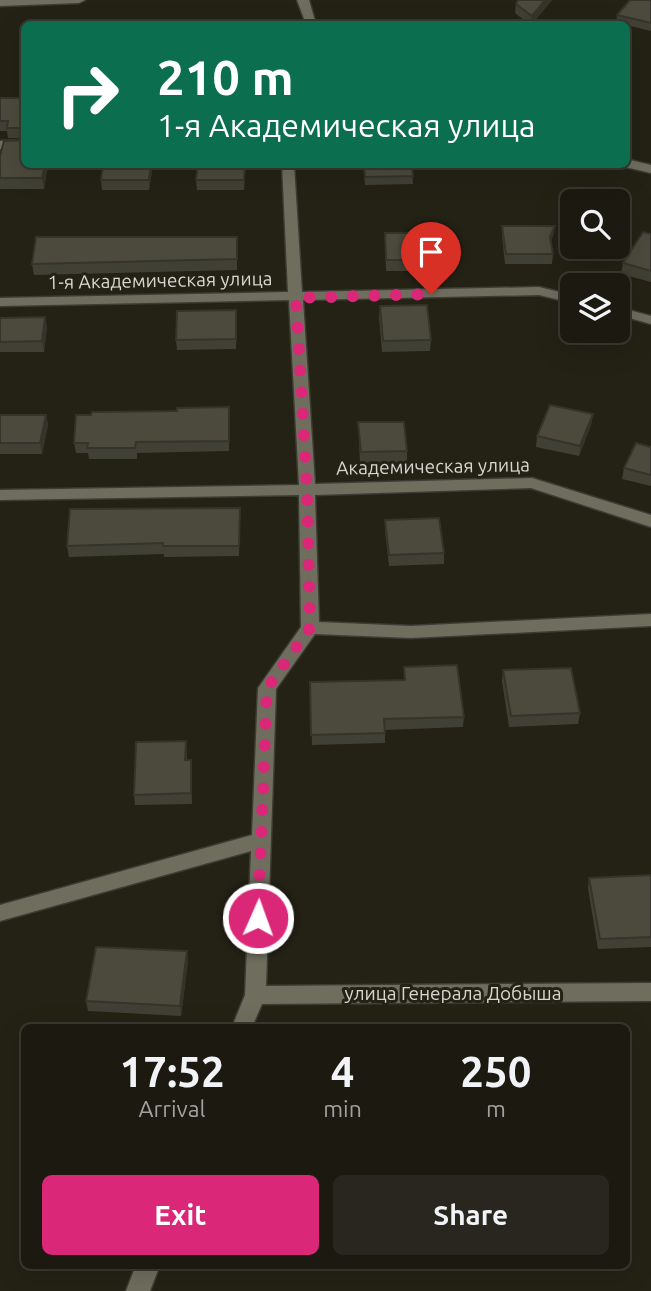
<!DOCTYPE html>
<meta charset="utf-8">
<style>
:root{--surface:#1b1910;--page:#28261e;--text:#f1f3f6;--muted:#a0a09f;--line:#393830;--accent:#db2777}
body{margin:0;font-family:Ubuntu,sans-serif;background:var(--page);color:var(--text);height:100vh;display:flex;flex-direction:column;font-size:26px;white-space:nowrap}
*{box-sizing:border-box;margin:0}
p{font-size:23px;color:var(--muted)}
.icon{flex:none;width:38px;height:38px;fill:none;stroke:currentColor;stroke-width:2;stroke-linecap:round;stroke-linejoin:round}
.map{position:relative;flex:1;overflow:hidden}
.drawer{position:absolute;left:21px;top:1024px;width:609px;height:245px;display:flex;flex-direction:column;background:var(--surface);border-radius:10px;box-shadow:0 7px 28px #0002,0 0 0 2px var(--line)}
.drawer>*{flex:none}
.banner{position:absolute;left:21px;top:21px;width:609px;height:147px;border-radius:10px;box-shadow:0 7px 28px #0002,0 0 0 2px var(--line);background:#0b6e4f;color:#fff;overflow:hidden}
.buttons{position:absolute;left:560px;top:189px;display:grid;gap:14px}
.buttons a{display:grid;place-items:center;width:70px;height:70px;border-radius:10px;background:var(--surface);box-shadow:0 7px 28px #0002,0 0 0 2px var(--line);font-size:35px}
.pin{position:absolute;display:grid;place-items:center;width:60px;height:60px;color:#fff;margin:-72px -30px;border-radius:50% 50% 50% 0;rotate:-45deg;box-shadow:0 0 7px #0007}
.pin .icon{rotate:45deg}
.me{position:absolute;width:77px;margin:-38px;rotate:2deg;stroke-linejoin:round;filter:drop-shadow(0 0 5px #0008)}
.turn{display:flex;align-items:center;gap:24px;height:147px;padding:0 21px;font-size:32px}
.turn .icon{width:91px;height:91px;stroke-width:2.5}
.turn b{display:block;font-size:49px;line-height:60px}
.eta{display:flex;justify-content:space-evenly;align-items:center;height:119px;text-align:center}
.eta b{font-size:42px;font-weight:700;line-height:49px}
.action{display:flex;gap:14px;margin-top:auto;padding:14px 21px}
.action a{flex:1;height:80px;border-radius:10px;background:var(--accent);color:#fff;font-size:28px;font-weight:700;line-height:80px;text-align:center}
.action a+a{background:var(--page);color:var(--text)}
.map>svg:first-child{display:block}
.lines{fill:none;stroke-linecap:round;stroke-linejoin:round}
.minor-casing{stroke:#3d3c33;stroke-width:3}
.minor{fill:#6f6d5e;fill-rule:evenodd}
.wall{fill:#414034}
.shaded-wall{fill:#35342a}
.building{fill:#4c4a3c;stroke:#35342a;stroke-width:2}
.route{stroke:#db2777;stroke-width:12;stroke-dasharray:0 21.6}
.labels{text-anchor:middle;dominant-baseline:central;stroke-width:6;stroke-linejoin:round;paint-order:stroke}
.street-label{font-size:19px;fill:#d7d6ce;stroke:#242115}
</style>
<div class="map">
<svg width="651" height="1291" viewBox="0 0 651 1291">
<rect width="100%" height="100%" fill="#242115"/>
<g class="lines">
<g class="minor-casing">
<g id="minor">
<path d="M0,0H85L79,3L0,6Z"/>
<path d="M297,0H309L316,24H306Z"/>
<path d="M24,140V148L0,149V141Z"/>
<path d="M626,159L651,165V173L621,166L626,164Z"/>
<path d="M282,164H294L302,292L539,287L572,295V303L539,295L303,300L315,484L532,478L651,515V527L531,488L315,495L319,622L411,626L651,614V626L411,638L315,634L276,689L266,986L651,983V1001L262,1004L252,1027H232L245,995L251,851L0,921V905L252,835L258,688L301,627L299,495L0,500V490L299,485L289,300L0,306V298L288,292Z"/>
<path d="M618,307L651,316V324L618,315Z"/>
<path d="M136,1265H160L150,1291H126Z"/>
</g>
</g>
<use href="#minor" class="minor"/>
</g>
<g class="wall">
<path d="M552,0L532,24H529L515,13L516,4Z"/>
<path d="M651,0V31L626,25V24L616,23L617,15Z"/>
<path d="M0,98H24L48,164L44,189H0V156L24,140V138H8L7,131H0Z"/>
<path d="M103,164H153L149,190H102L101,180Z"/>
<path d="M198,164H246L244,190H197L196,180Z"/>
<path d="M363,164H412L413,184L365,185Z"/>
<path d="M502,226H555L553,236L551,242L553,254L552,264H505L502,236Z"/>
<path d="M385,233L435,260V271H386Z"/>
<path d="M651,234V282L621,274L623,263Z"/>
<path d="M237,237V270L34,275L32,264Z"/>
<path d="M380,306L431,340L430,351L382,352L379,317Z"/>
<path d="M45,317L47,327L44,352H0V318Z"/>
<path d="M237,321L236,349L177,350L176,340Z"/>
<path d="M593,414L591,425L579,456L536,447L537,436Z"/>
<path d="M0,415H46L48,425L42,454H0Z"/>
<path d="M230,418L229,451L137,453V459H89L88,453H76L74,443Z"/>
<path d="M358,422L407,451V462L360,463Z"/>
<path d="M651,447V486L622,479L624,468Z"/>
<path d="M240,518L239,556L164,557V554L69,557L67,546Z"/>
<path d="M385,520L444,553V564L389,566L385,531Z"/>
<path d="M404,667L464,717L463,727L385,730V743L312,745L310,682L404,680Z"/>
<path d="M503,670L580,713L578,724L509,727L502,681Z"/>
<path d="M186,741L187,760L192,770V804L135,805L134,795Z"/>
<path d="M651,875V947L598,949L588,888L589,878Z"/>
<path d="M188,961L181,1016L88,1011L86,1001Z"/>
</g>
<g class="shaded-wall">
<path d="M545,0H552L531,24L532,16Z"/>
<path d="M45,164H48L44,189L42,178Z"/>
<path d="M151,164H153V166L149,190V180Z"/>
<path d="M555,226L553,236L549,247L550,237Z"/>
<path d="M45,317L47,327L44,352L42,341Z"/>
<path d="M593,414L591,425L579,456L580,446Z"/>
<path d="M46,415L48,425L42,454L40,443Z"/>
<path d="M191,760L192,770V804L191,793Z"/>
<path d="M187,951L188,961L181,1016L180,1006Z"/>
</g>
<g class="building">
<path d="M518,0H545L532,16L516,4Z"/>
<path d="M630,0H651V23L617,15Z"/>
<path d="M0,98H24V164H45L42,178H0V156L4,141L24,140V128H7L8,121H0Z"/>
<path d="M103,164H151L149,180H101Z"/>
<path d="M198,164H245L244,180H196Z"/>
<path d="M364,164H412L413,176L365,177Z"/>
<path d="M502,226H555L550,237L553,254H506Z"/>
<path d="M643,232L651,234V271L623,263Z"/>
<path d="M385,233H433L435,260H386Z"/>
<path d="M36,237H237V259L32,264Z"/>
<path d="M427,305L431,340L383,341L380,306Z"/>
<path d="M236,310V339L176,340L177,311Z"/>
<path d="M45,317L42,341L0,342V318Z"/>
<path d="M550,405L593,414L580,446L537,436Z"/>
<path d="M229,407V441L136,442L135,448H87L88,443H74L76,415H91L92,412L177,411V408Z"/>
<path d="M0,415H46L40,443H0Z"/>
<path d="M358,422H404L407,451L361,452Z"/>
<path d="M636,443L651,447V475L624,468Z"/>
<path d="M240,508L239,546H163V543L67,546L70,509Z"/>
<path d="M439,518L444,553L389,555L385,520Z"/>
<path d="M457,665L464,717L384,719L385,733L311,735L310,682L405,680L404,667Z"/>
<path d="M571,668L580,713L511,716L503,670Z"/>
<path d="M186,741L185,760H191V793L134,795L136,742Z"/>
<path d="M651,875V937L600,939L589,878Z"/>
<path d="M96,947L187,951L180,1006L86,1001Z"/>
</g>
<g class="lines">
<path class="route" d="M258,918L267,688L310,628L307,490L296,298L431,294"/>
</g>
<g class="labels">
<g class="street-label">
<text transform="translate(160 280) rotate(-1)">1-я Академическая улица</text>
<text transform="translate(433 466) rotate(-1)">Академическая улица</text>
<text x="453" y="993">улица Генерала Добыша</text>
</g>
</g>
</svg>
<div class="buttons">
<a><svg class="icon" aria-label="search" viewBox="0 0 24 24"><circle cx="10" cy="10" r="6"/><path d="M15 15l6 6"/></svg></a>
<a><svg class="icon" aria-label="layers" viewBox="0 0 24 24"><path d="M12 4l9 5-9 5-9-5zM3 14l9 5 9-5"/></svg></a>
</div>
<div class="pin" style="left:431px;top:294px;background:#d93025"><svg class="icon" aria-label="arrive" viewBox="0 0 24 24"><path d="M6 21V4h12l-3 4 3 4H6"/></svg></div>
<svg class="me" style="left:258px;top:918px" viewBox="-20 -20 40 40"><circle r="17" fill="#db2777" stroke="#fff" stroke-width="3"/><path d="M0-11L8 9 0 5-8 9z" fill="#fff"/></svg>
<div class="banner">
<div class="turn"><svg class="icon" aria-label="right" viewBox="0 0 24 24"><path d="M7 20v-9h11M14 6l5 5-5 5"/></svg><div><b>210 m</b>1-я Академическая улица</div></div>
</div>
<section class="drawer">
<div class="eta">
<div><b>17:52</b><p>Arrival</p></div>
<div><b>4</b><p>min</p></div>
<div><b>250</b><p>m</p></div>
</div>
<div class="action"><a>Exit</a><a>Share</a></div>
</section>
</div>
